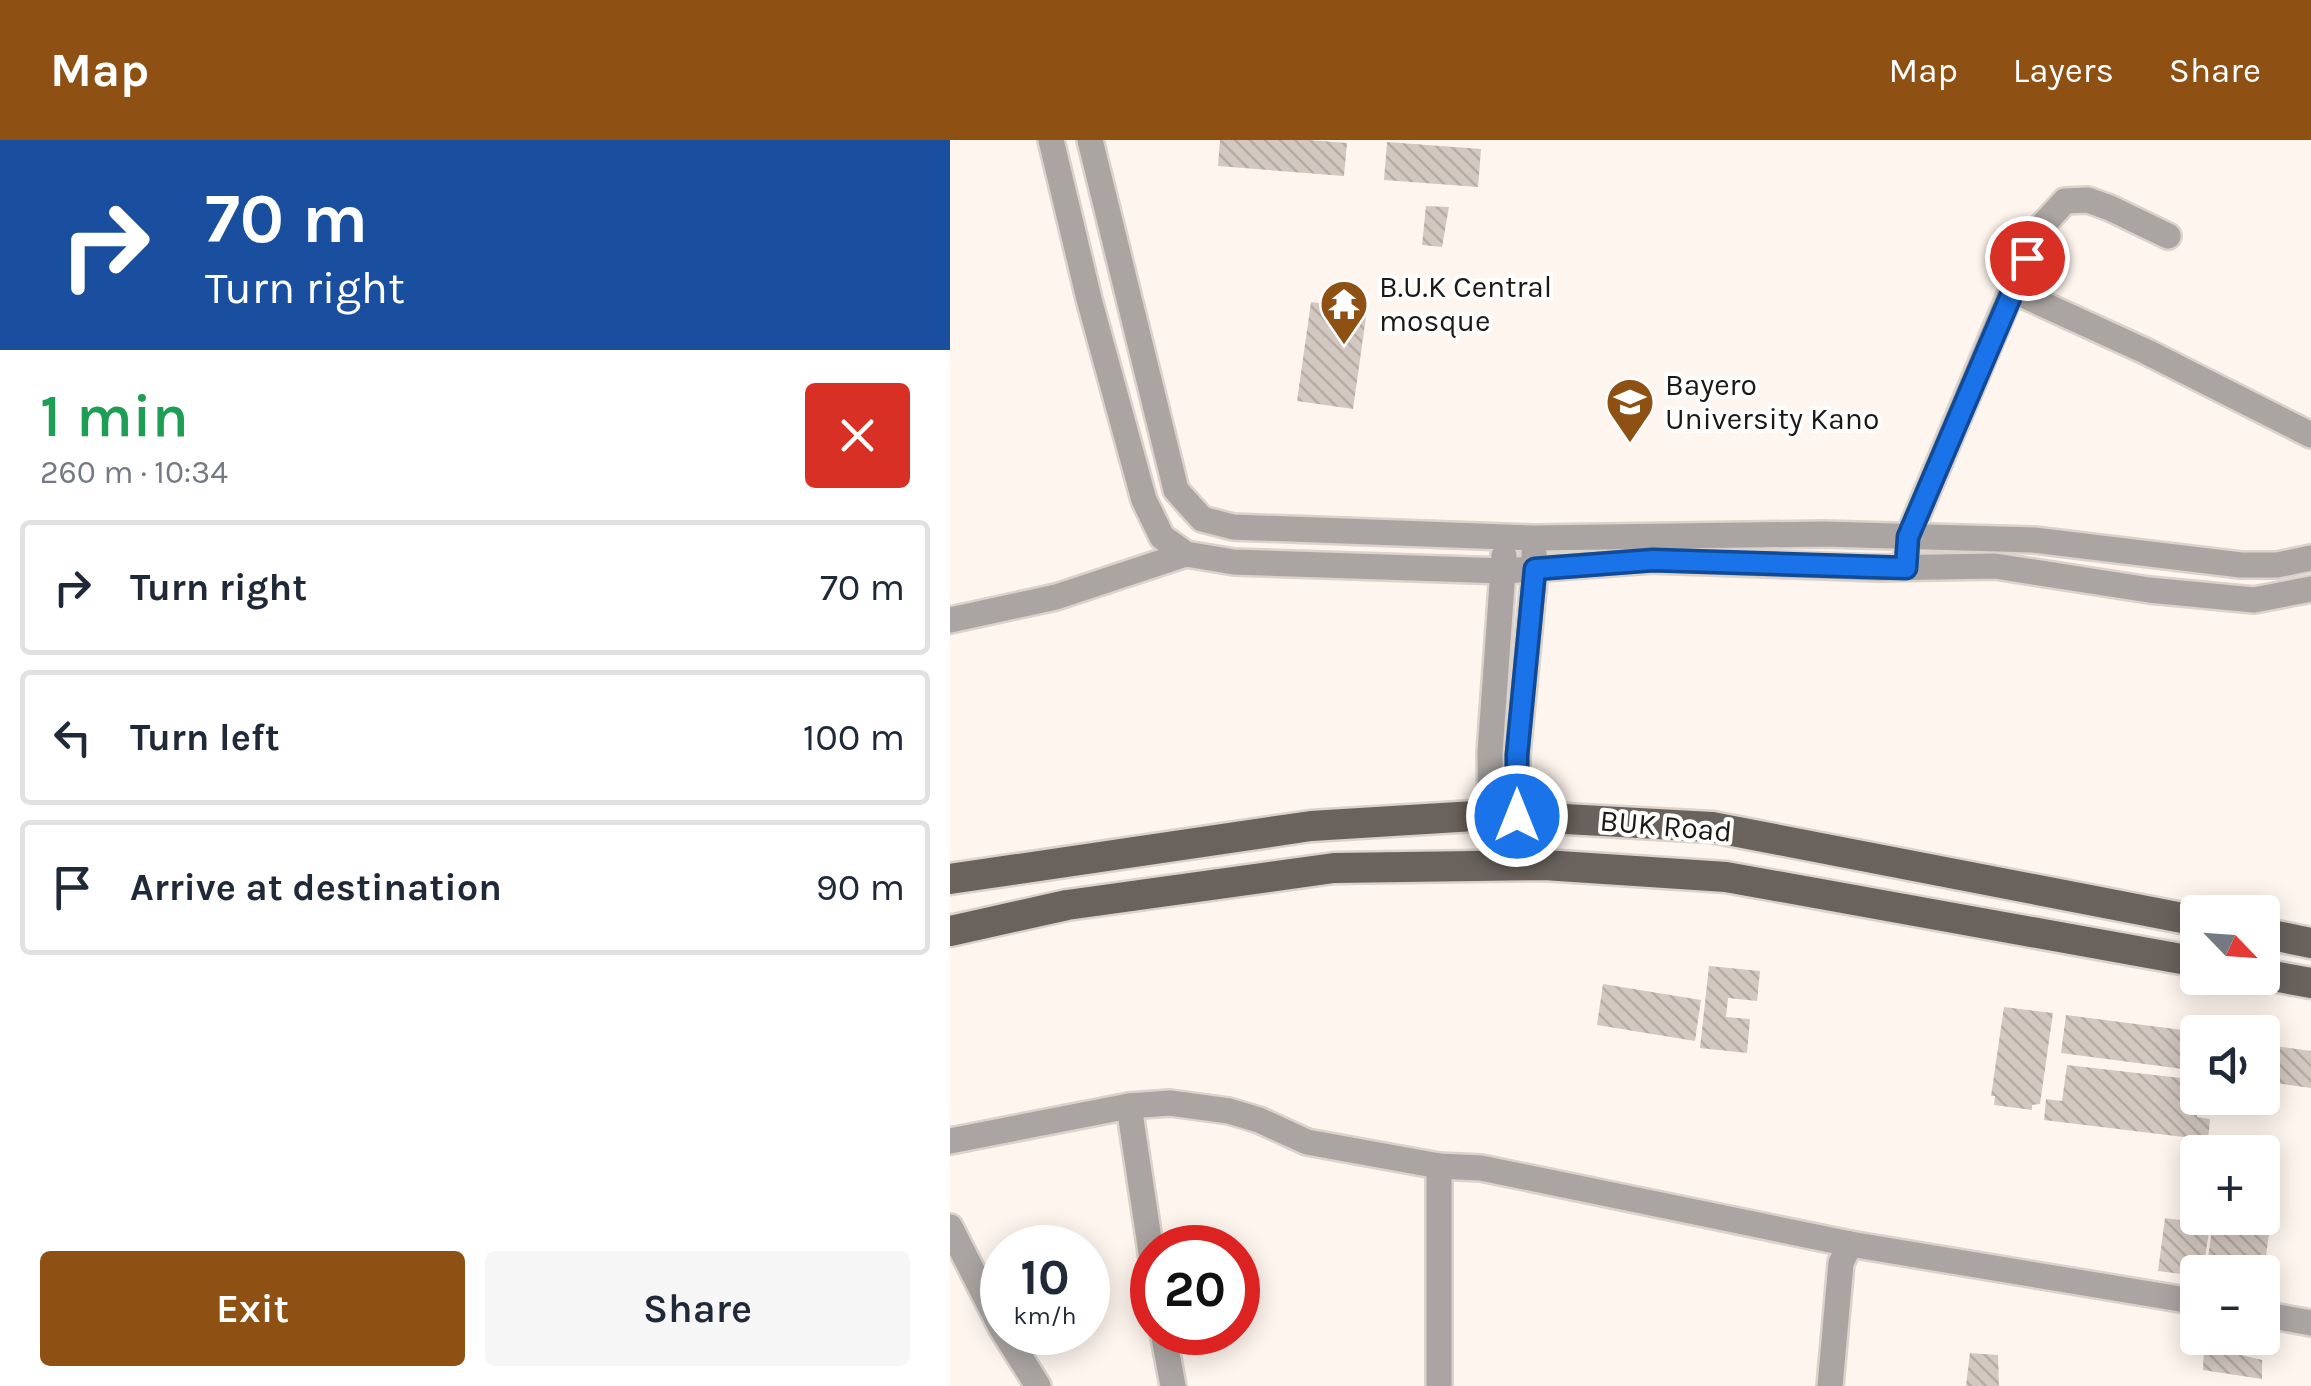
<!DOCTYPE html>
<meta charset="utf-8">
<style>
:root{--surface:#fff;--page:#f6f6f7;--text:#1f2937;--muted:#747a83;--line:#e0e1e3;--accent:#8e5013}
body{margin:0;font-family:Karla,sans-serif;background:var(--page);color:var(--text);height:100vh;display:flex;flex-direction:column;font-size:38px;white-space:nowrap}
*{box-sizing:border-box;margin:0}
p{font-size:32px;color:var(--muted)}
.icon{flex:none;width:55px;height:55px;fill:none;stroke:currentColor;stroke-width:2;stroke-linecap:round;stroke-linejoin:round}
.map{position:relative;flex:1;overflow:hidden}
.side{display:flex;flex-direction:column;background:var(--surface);width:950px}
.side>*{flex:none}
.guide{background:#1a4fa0;color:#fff;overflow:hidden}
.needle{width:65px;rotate:115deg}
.tools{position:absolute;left:1230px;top:755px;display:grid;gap:20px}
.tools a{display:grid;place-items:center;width:100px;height:100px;border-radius:10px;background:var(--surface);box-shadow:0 5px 25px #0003;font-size:50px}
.speed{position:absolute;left:30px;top:1085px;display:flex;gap:20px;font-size:50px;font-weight:700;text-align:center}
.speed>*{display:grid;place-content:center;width:130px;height:130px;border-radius:50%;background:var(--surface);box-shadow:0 5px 25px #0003;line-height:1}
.speed small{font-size:25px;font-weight:400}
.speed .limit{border:15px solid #d22;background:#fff;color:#111}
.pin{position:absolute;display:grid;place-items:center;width:85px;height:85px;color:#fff;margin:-42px;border:5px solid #fff;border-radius:50%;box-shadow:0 2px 10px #0007}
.me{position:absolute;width:110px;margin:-55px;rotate:0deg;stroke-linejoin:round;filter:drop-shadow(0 0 8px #0008)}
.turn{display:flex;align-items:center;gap:35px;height:210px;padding:0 40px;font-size:45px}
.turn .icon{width:130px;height:130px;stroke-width:2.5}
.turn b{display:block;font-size:70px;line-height:85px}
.round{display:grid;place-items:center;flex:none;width:105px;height:105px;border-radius:10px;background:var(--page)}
.head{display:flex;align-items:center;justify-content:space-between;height:170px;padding:0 40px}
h1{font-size:60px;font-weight:600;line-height:75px;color:#1e9e55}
.cta{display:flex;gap:20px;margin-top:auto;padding:20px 40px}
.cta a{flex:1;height:115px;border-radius:10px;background:var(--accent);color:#fff;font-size:40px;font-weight:600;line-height:115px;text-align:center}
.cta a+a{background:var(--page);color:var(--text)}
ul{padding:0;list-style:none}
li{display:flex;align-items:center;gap:30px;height:135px;margin:0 20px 15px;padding:0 20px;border:5px solid var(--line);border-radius:10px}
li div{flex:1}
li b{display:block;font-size:38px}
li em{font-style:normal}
header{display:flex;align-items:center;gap:60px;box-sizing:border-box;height:140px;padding:0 50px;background:var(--accent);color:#fff}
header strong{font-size:48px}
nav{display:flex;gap:55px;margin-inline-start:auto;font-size:35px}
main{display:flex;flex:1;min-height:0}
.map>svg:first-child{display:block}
.building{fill:url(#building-back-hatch)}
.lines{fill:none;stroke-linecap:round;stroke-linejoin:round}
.minor-casing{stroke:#dad2cb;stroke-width:30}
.major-casing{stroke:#dad2cb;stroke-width:35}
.minor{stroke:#aaa5a2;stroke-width:25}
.major{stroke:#6a625c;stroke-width:30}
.route-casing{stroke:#114b97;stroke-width:25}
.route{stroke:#1a73e8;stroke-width:18}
.labels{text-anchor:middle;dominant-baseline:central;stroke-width:8;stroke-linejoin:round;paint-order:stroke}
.poi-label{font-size:30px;fill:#1c1815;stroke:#fff;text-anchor:start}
.street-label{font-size:30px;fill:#1c1815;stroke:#fff}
</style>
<header>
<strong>Map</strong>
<nav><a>Map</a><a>Layers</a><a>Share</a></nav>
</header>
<main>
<section class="side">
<div class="guide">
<div class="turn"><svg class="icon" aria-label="right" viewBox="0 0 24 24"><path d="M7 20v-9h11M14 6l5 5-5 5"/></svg><div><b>70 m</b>Turn right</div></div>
</div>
<div class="head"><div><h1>1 min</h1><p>260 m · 10:34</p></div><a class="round" style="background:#d93025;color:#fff"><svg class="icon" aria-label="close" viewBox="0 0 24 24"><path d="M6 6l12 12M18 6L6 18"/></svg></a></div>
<ul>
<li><svg class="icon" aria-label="right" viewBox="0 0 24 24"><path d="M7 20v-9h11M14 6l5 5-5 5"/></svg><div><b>Turn right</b></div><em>70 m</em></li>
<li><svg class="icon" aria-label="left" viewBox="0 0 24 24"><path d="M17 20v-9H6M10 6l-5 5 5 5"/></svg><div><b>Turn left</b></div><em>100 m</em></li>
<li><svg class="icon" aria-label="arrive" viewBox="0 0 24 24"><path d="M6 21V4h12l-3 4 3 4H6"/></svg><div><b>Arrive at destination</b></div><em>90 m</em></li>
</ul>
<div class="cta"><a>Exit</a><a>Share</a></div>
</section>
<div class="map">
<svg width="1361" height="1246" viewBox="0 0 1361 1246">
<defs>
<pattern id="building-back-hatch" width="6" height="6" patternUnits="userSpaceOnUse" patternTransform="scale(2.5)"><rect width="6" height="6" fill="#d3c8c0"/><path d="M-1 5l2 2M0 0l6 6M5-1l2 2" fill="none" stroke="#b5aba4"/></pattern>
</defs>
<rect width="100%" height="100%" fill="#fef5ee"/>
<g class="building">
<path d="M270,0H359L397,3L394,36L268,26Z"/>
<path d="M437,2L531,9L528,47L434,40Z"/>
<path d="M476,66L499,67L492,107L472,105Z"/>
<path d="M361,162L417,170L403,269L347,261Z"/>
<path d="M759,826L810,831L807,861L778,858L776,877L800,879L797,913L750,908Z"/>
<path d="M653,844L751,860L745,901L647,885Z"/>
<path d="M1054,867L1103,873L1090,964L1082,965V970L1044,965L1045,956H1041Z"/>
<path d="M1116,875L1248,892V931L1111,913Z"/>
<path d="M1312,904L1361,911V948L1312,941Z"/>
<path d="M1117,925L1248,940V958H1250L1247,977L1260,979L1258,1000L1094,980L1096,959L1112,961Z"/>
<path d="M1312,1077L1321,1078L1314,1131L1257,1123L1264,1078Z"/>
<path d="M1215,1078L1260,1084L1253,1132H1248V1136L1208,1131Z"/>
<path d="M1254,1206L1312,1220V1239L1253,1230Z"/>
<path d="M1020,1213L1048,1215L1049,1246H1016Z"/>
</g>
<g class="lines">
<g class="minor-casing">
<g id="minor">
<path d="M101,0L139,159L194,360L212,397L236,414L284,422L554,431L703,420L929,428L1045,426L1199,450L1304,460L1361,449"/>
<path d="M140,0L226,350L252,379L283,387L584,398L874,394L1084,400L1291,425H1327L1361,418"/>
<path d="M1062,150L1091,87L1115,61L1138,60L1160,68L1218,96"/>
<path d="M957,413L958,397L1062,150L1197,212L1361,295"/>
<path d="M0,480L106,457L236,414"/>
<path d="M541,675L540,613L554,416"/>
<path d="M567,676V615L585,429L584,413"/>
<path d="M179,966L202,1119"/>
<path d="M0,1001L179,966L220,963L279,971L309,980L357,1002L489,1026L531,1028L900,1104L1248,1162"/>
<path d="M489,1026V1246"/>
<path d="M0,1087L52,1189"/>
<path d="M1312,1174L1361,1183"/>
<path d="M54,1192L88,1246"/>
<path d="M213,1192L223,1246"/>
<path d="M880,1246L891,1123L900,1104"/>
</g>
</g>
<g class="major-casing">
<g id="major">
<path d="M0,739L361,686L541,675L762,687L1248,781"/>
<path d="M0,791L117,765L384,728L594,725L776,737L1248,822"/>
<path d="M1312,793L1361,803"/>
<path d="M1312,834L1361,843"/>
</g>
</g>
<use href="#minor" class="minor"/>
<use href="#major" class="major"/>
</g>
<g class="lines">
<g class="route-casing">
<path id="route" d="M567,676V615L585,429L703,420L956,428L958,397L1077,118"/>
</g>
<use href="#route" class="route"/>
</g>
<defs>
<g id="temple-pin" transform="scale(2.5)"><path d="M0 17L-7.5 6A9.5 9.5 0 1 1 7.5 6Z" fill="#8e5013" stroke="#fff"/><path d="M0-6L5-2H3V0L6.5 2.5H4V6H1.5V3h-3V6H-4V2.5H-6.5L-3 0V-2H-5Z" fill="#fff"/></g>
<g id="university-pin" transform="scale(2.5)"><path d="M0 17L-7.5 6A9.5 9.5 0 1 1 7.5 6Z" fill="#8e5013" stroke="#fff"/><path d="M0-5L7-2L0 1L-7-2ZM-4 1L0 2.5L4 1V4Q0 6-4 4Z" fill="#fff"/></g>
</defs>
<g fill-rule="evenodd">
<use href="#temple-pin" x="394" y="164"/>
<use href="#university-pin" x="680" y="262"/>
</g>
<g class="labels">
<g class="poi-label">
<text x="429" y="147">B.U.K Central<tspan x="429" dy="34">mosque</tspan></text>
<text x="715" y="245">Bayero<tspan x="715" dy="34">University Kano</tspan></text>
</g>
<g class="street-label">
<text transform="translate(716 686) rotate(5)">BUK Road</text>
</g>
</g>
</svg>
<div class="tools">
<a><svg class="needle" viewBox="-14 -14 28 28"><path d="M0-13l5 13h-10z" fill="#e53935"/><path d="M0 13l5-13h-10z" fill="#747a83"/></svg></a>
<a><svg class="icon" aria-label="sound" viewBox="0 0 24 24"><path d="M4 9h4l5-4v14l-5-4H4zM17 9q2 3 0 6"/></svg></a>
<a>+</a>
<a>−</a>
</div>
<div class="speed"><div>10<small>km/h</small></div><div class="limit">20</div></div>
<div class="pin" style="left:1077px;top:118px;background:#d93025"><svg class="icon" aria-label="arrive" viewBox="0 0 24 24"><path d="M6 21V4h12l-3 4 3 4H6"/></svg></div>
<svg class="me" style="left:567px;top:676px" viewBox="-20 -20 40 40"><circle r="17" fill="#1a73e8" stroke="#fff" stroke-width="3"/><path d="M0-11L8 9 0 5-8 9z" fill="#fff"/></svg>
</div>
</main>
